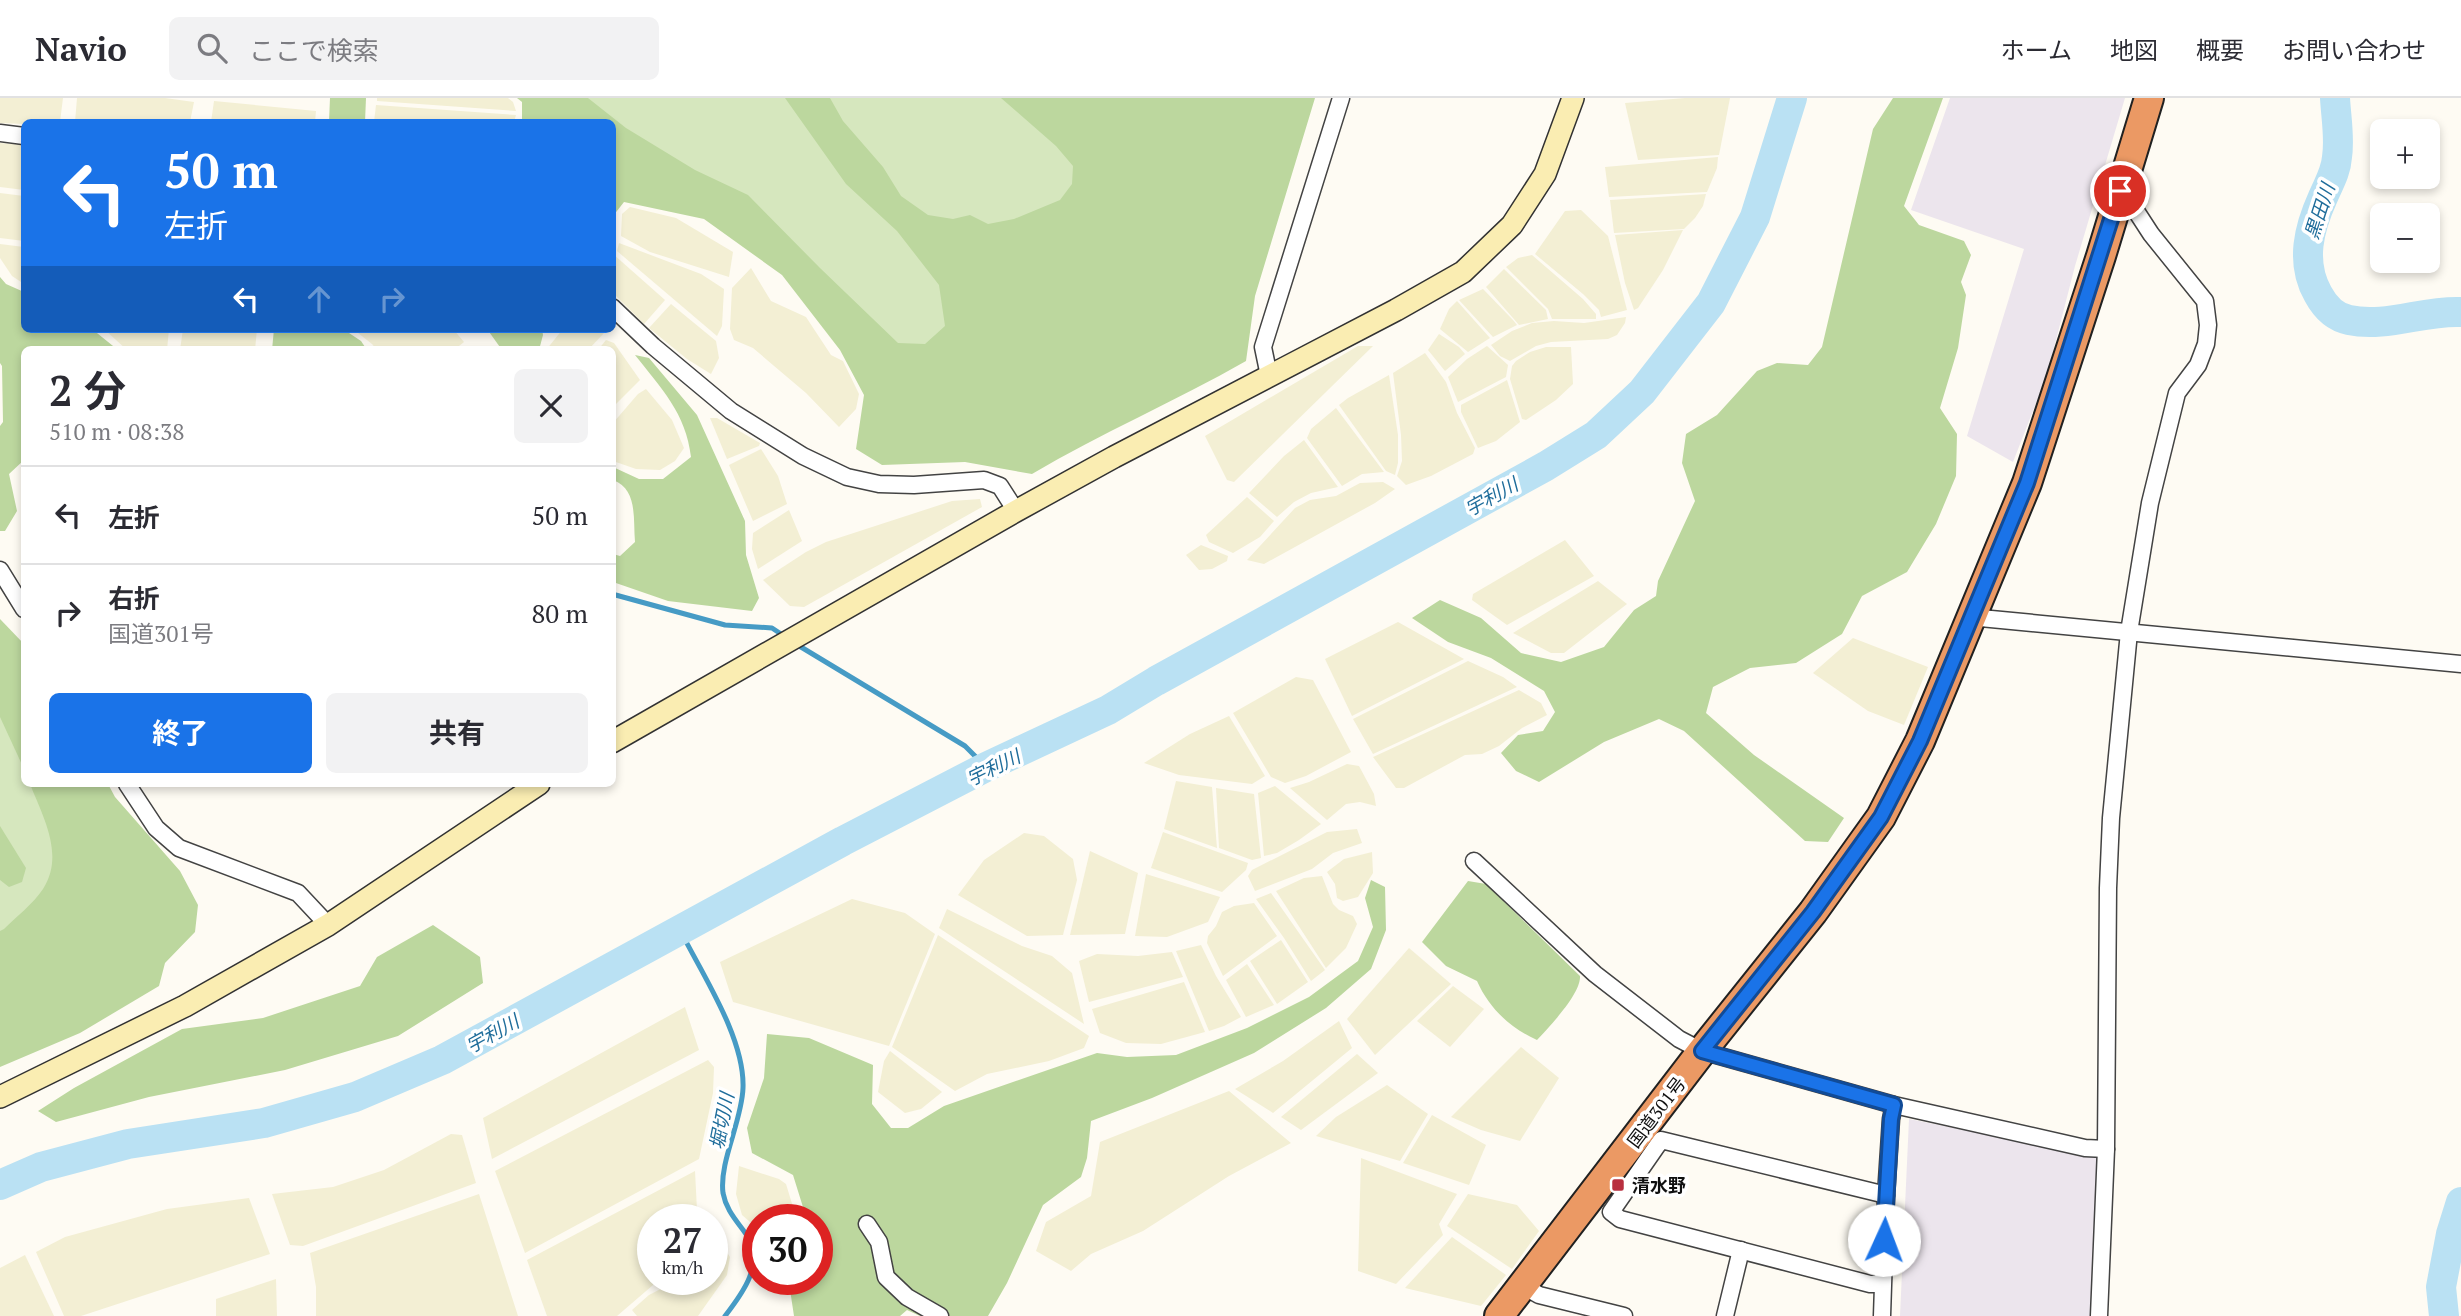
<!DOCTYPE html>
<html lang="ja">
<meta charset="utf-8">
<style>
:root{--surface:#fff;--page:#f2f2f3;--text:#2b2b33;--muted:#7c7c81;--line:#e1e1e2;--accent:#1a73e8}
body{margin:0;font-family:"PT Serif","Noto Sans JP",serif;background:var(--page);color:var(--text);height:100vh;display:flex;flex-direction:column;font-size:26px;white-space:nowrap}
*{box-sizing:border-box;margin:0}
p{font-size:23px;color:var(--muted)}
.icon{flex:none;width:38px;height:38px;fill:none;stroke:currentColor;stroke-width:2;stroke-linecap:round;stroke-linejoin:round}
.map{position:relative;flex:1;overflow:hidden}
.side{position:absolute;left:21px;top:248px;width:595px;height:441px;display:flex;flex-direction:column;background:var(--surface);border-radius:10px;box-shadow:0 4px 10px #0003}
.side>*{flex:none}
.guide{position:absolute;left:21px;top:21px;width:595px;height:214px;border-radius:10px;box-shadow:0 4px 10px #0003;background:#1a73e8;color:#fff;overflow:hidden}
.controls{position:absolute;left:2370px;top:21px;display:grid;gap:14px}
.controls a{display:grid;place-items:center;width:70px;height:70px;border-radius:10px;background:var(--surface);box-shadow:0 4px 10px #0003;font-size:35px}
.speed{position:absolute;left:637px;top:1106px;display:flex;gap:14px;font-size:35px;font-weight:700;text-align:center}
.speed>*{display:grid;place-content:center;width:91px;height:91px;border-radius:50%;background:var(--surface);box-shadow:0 4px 10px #0003;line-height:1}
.speed small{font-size:18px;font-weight:400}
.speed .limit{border:10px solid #d22;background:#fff;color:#111}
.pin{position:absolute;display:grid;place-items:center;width:60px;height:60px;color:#fff;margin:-30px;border:4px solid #fff;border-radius:50%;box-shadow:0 2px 7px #0007}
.me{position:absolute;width:77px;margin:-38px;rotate:2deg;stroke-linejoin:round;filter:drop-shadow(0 0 5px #0008)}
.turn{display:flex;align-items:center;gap:24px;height:147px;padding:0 28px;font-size:32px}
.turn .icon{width:91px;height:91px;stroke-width:2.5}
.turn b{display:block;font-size:49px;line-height:60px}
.lanes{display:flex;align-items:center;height:66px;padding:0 28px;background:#0003;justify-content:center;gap:35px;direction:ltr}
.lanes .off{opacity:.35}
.round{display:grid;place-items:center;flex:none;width:74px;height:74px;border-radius:10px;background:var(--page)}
.overview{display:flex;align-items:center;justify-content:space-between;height:119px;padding:0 28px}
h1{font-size:42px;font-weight:700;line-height:52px}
.action{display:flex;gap:14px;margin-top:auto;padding:14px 28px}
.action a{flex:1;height:80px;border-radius:10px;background:var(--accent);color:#fff;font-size:28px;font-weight:700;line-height:80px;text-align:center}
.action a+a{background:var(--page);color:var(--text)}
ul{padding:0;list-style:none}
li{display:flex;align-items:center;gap:21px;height:98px;padding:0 28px;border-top:2px solid var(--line)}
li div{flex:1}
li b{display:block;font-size:26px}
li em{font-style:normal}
header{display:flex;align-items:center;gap:42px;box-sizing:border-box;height:98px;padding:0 35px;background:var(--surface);border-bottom:2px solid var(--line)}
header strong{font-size:33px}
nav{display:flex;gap:38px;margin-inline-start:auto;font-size:24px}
.search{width:490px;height:63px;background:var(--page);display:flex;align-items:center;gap:18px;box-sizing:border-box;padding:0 24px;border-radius:10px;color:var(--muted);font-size:26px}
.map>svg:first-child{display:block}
.industrial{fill:#ece5ed}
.farmland{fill:#f3efd4}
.green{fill:#d6e7be}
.forest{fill:#bcd79e}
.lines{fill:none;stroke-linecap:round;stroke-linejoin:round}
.stream{stroke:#469bc5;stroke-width:5}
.river{stroke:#bae1f3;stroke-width:30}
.street-casing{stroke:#434343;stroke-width:19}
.secondary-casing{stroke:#323232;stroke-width:24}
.highway-casing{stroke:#212121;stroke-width:32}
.street{stroke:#fff;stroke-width:16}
.secondary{stroke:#faedb2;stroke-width:21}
.highway{stroke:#eb9964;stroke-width:28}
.route-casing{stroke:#114b97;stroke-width:18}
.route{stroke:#1a73e8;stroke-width:12}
.poi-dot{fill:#b82f3f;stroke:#fff;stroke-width:2.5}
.labels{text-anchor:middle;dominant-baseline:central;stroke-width:7;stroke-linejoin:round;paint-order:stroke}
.street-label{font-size:18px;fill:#101010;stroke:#fff}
.poi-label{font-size:18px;font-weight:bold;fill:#101010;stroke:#fff;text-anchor:start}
.water-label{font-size:19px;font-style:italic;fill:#1f6d9b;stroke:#fff}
</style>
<header>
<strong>Navio</strong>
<div class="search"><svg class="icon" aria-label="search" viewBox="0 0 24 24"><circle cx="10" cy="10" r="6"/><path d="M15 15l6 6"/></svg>ここで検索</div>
<nav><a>ホーム</a><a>地図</a><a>概要</a><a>お問い合わせ</a></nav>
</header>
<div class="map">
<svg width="2461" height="1218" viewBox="0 0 2461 1218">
<rect width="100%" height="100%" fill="#fefbf3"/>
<g class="industrial">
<path d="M1950,0H2125L2075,168L2047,277L2013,364L1967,338L2024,151L1911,112Z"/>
<path d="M1909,1021L2101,1059L2095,1218H1900Z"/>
</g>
<g class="farmland">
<path d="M0,0H63L60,24H24V26L0,25Z"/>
<path d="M77,0H165L194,4L190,24H75Z"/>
<path d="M377,0H508L513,4L516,13L377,3Z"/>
<path d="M1685,0H1730L1719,57L1638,62L1625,5Z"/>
<path d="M214,3L316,13L315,24H211Z"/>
<path d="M376,7L516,17L514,24H374Z"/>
<path d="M0,45L24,47V92L0,89Z"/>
<path d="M1718,59L1717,70L1707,94L1609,99L1605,69Z"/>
<path d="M0,95L24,98V143L0,140Z"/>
<path d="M1706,96L1703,108L1695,120L1684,131L1614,135L1610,102Z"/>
<path d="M630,109L676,120L733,154L729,179L650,154L621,138L622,116Z"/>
<path d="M1581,112L1608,138L1627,212L1601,219L1599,212L1583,196L1535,156L1565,113Z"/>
<path d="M1683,132L1663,172L1638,210L1634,212L1625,185L1615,137Z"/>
<path d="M619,145L701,176L724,191L722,228L717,238L617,153Z"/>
<path d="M0,146L24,149V186L12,178L0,160Z"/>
<path d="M613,156L665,202L644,226L613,195Z"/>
<path d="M1532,157L1583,201L1596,216V221H1552L1548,211L1506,169L1518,160Z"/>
<path d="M751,170L771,203L806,219L831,257L843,263L859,296L856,311L839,329L806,295L753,250L734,242L730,231L732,190Z"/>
<path d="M1504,171L1546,212L1548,221L1519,227L1486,189Z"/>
<path d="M1483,191L1513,222L1517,227L1493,239L1459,202Z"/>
<path d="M1457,203L1490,240L1468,254L1440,231L1449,211Z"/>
<path d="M671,206L716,243L719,260L711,276L687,261L649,230Z"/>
<path d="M1626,219L1625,225L1617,237L1608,241L1551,244L1536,248L1510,263L1500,258L1491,247L1512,233L1532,225L1554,223L1584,225Z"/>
<path d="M104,231H169L167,252H127Z"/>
<path d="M183,231H257L255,252H180Z"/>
<path d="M353,231H453L464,244L454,252H377L372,246Z"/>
<path d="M563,231H601L604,235L588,252H546Z"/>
<path d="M1439,236L1459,249L1465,256L1445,273L1428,252Z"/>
<path d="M606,242L614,245L640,282L613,309L612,252H598Z"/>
<path d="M1358,248H1373L1234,384L1227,382L1205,338Z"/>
<path d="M1487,248L1508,267L1506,279L1458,304L1448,279L1467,261Z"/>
<path d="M1546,249H1571L1573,286L1556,302L1526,322L1522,321L1510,281L1512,268L1516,263L1530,254Z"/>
<path d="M1425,255L1446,284L1457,315L1475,350L1473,356L1431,378L1406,387L1397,378L1402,363L1401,337L1393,275Z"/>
<path d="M1389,277L1398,337V365L1395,377L1386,373L1339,307L1348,300Z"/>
<path d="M1507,282L1520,324L1496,343L1478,350L1461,314V307Z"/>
<path d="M646,291L672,322L684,350L675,363L660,372L636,371L613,363V325L638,296Z"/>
<path d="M1336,310L1384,374L1362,376L1342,388L1307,340L1311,331Z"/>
<path d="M710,320H717L760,345L759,348L727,361Z"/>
<path d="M1304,342L1338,389L1311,395L1294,404L1277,419L1249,395L1284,358Z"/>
<path d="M761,351L778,378L787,406L753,423L729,367Z"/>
<path d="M1383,384L1395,391L1375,405L1264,466L1247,462L1295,410L1310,402L1336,398L1360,385Z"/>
<path d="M1247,399L1274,423L1260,439L1233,455L1209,444L1206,437Z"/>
<path d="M980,401L982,409L804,509L790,508L763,482L806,454L826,444L952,403Z"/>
<path d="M789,412L802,443L758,471L752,451L753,435Z"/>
<path d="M1565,442L1594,478L1507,527L1472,502L1473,496Z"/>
<path d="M1201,447L1228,458L1227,463L1212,471L1199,472L1186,457Z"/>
<path d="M1598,483L1627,506L1564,555H1551L1513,535Z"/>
<path d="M1398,524L1464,561L1352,618L1325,561Z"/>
<path d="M1853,540L1928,569L1904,627L1868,613L1813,575Z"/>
<path d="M1468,563L1503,579L1517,589L1373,656L1353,621Z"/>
<path d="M1296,579L1313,582L1351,654L1306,678L1285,685L1271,679L1233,615Z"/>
<path d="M1519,592L1541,605L1547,617L1522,630L1499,648L1482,656L1465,657L1404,690H1396L1373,659Z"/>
<path d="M1229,618L1265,678L1252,686L1179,677L1144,665L1190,636Z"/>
<path d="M1347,666L1359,668L1374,696L1376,708L1360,704L1346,706L1327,722L1290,690L1309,684Z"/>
<path d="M1176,683L1212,689L1217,750L1164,731Z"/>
<path d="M1275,688L1321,726L1299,742L1277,755L1264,758L1258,695Z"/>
<path d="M1216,690L1254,696L1261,760L1252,762L1219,750Z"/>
<path d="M1357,731L1362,745L1333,755L1312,771L1255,793L1248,778L1252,772L1327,734Z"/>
<path d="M1163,734L1248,765L1246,772L1222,794L1151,770Z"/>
<path d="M1024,735L1044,738L1073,761L1077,782L1063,837L1027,838L958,797L984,762Z"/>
<path d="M1090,753L1138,775L1125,836L1070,837Z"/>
<path d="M1372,754L1373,775L1358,799L1343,803L1337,800L1335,786L1327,774L1344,761Z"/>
<path d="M1146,776L1220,799L1208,824L1167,839L1135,838Z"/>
<path d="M1322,778L1333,806L1339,812L1353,818L1357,826L1346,850L1326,870L1276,793L1304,780Z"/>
<path d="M1271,795L1325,872L1311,883L1284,840L1256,801Z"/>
<path d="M852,801L905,815L935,836L889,948L733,904L720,864Z"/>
<path d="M1254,805L1277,838L1223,878L1207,845L1208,838L1216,828L1222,814L1234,808Z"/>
<path d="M947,811L1022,848L1052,858L1072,875L1084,926L939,830Z"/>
<path d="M938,837L1089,938L1084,950L1049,963L987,976L955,993L892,949Z"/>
<path d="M1281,842L1308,884L1277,906L1250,863Z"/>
<path d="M1201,847L1216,878L1241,919L1224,928L1209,933L1176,853Z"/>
<path d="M1409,850L1451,886L1375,957L1347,921Z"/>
<path d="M1172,854L1183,879L1089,904L1079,863L1097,856L1138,858Z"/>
<path d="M1247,866L1274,907L1246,919L1226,882Z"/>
<path d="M1184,884L1205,934L1161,946L1126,945L1100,935L1092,911Z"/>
<path d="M1453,888L1484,911L1450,949L1417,923Z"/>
<path d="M685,909L699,952L492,1061L483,1020Z"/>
<path d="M1339,923L1352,950L1273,1015L1235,991L1283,963Z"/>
<path d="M1521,949L1559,980L1520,1043L1481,1032L1451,1019Z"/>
<path d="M890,953L942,994L921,1011L905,1015L878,994L884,963Z"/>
<path d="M1357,956L1378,975L1301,1032L1281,1019Z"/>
<path d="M708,962L714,969L713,995L699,1061L525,1155L495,1073Z"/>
<path d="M1387,987L1428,1016L1400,1063L1316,1038L1336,1019Z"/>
<path d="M1229,993L1291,1045L1229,1078L1143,1133L1091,1156L1071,1173L1036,1153L1046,1124L1091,1098L1100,1044Z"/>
<path d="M1432,1017L1486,1047L1469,1087L1403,1065Z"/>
<path d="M451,1036L462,1037L476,1085L303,1148L290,1147L272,1096L333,1089L384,1072Z"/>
<path d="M1361,1060L1457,1096L1439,1126L1443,1137L1396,1186L1358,1173Z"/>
<path d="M739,1068L779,1081L786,1086L797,1122H758V1131L742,1117L736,1096Z"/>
<path d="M695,1073L697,1112L701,1122H653V1181H660L617,1218H547L527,1162Z"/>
<path d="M479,1096L518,1218H316V1189L310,1155Z"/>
<path d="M1468,1096L1517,1107L1539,1133L1512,1171L1447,1128Z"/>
<path d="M249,1100L270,1156L81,1218H64L36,1154L65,1139L167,1111Z"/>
<path d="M716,1138L730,1159L727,1177L698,1218H637L632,1212L649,1197L680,1181H712V1143Z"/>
<path d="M1452,1139L1506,1177L1481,1208L1405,1190Z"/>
<path d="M25,1157L54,1218H0V1170Z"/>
<path d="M276,1181L277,1218H216V1201Z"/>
</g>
<g class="green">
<path d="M563,0H1054L1083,48L1074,114L917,263L612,24Z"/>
<path d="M0,590L24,646V686H42L63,734L57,799L0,843Z"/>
</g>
<g class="forest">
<path d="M330,0H366L365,24H329Z"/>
<path d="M517,0H588L626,30L695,72L748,97L820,170L898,245L925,246L945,228L939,187L897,133L846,86L785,0H830L843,23L883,69L901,98L928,117L953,121L970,117L988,126L1014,121L1060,102L1072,86L1073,68L1056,48L1001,0H1315L1255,198L1246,263C1176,303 1101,335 1032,376L965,364L882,367L856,351L864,297L840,252L782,177L704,121L624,104L613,118L612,24H522V4Z"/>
<path d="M1893,0H1943L1904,108L1919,127L1964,143L1971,157L1961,184L1966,197L1958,250L1940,310L1957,336L1956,378L1936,426L1907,474L1862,498L1842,536L1796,565L1750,570L1713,589L1706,615L1754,657L1844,720L1828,744L1805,743L1684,633L1659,621L1604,644L1539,684L1516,673L1501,655L1518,637L1543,633L1555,614L1544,593L1491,560L1448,544L1412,520L1440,502L1481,520L1521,555L1561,564L1604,549L1634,512L1656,498L1658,483L1695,403L1682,365L1686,336L1717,317L1757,273L1777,265L1808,267L1822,249L1873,31Z"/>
<path d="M0,179L6,186L24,194V231H92L118,252H24V362L9,376L17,413L5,433H0V328L3,324L2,268L0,265Z"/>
<path d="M274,231H343L361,243L367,252H272Z"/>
<path d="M487,231H542L543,237L539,252H502Z"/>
<path d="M635,257L649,260L697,317L745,423L746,457L759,500L752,513L668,503L613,484V456L620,458L635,444C633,421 638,391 613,382V369L639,381H663L691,359C686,315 661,290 635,257Z"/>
<path d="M0,521L24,546V671L0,619Z"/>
<path d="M30,686H108L115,699L180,773L198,807L195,834L165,865L159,888L80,935L0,969V833L4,831C16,819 33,806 43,791C65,757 43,719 30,686Z"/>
<path d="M0,728L26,770L22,784L9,789L0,782Z"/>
<path d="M1371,782L1385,789L1386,832L1371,871L1326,910L1254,955L1152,1000L1091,1023L1087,1060L1081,1079L1043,1107L1007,1185L988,1218H920L907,1212L900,1218H794L789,1185L792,1181H817V1122H807L793,1077L752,1055L747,1030L764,980L767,936L809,940L873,967L872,1006L891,1030H908L944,1008L1097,955L1127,959L1176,957L1247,930L1309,899L1358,863L1373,829L1365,800Z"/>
<path d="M1468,783L1486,786L1580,878C1581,896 1550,928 1537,942C1510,930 1489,910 1477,883L1446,868L1422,844Z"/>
<path d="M433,827L480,859L483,885L398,938L285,972L149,999L56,1024L38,1013L74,990L182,931L263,920L360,888L377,859Z"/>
</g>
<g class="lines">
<g class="stream">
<path d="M612,496L725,527L772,530L784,538"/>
<path d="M796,546L965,648L986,669"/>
<path d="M680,832C702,876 745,940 743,990C742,1023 719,1064 723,1095C726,1112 737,1123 746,1136C766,1165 742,1196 725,1218"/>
</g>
<g class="river">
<path d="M2335,0C2336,19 2340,40 2337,59C2336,74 2329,85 2323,99C2309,130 2300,164 2318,196C2325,209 2334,219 2349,222C2386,230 2424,212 2461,214"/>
<path d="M0,1087L41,1069L128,1046L264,1025L355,999L442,962L843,743L986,669L1108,612L1156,583L1546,368L1596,337L1642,294L1711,205L1755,119L1792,0"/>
<path d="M2444,1218L2441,1189L2451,1136L2461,1104"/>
</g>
<g class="street-casing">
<g id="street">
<path d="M0,35L24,38"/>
<path d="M612,209L653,248L731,313L803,358L847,379L879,386L914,387L984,382L1000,388L1016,413"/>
<path d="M1269,278L1263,249L1341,0"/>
<path d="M0,472L24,511"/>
<path d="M1970,519L2461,566"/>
<path d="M127,686L156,730L179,750L298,795L328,827"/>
<path d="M1474,763L1595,876L1679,941L1702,953L1894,1007L2085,1050L2106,1051"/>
<path d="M867,1126L879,1144L886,1179L907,1199L940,1218"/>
<path d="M1882,1186H1870L1620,1121L1611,1114L1661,1042L1886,1097"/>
<path d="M1523,1188L1539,1197L1624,1218"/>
<path d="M1725,1218L1741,1152"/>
<path d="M1882,1218L1886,1097L1891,1021L1894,1007"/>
<path d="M2099,1218L2106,1051L2108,790L2111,720L2129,534L2150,405L2177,295L2198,267L2206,246L2208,227L2205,203L2151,136L2125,96L2121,93"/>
</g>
</g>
<g class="secondary-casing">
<g id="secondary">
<path d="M612,644L1016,413L1114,359L1396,212L1463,174L1512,127L1545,76L1573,0"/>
<path d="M0,999L185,908L328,827L539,686"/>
</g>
</g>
<g class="highway-casing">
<path id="highway" d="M1499,1218L1702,953L1813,814L1881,719L1920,643L2027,385L2101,158L2149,0"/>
</g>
<use href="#street" class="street"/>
<use href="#secondary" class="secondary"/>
<use href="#highway" class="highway"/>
</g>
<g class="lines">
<g class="route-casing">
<path id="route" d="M1884,1142L1891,1021L1894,1007L1702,953L1813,814L1881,719L1920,643L2027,385L2120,93"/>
</g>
<use href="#route" class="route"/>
</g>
<rect class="poi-dot" x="1611" y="1080" width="14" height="14" rx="3.5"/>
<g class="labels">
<g class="street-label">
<text transform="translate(1656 1014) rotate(-53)">国道301号</text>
</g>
<g class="poi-label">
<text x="1632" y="1087">清水野</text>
</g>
<g class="water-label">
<text transform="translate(2319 113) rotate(-72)">黒田川</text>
<text transform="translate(1491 398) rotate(-29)">宇利川</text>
<text transform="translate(993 669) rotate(-26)">宇利川</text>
<text transform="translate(492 935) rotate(-29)">宇利川</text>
<text transform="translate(721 1023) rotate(-79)">堀切川</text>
</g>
</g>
</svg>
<div class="controls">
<a>+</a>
<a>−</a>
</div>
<div class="speed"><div>27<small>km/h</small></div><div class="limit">30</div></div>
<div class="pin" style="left:2120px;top:93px;background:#d93025"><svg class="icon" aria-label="arrive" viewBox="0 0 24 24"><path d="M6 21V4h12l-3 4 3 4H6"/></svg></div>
<svg class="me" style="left:1884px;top:1142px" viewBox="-20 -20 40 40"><circle r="19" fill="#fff"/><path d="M0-13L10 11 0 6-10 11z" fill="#1a73e8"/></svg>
<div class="guide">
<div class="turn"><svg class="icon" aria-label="left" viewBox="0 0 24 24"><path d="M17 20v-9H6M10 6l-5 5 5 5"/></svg><div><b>50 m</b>左折</div></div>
<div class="lanes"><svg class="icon" aria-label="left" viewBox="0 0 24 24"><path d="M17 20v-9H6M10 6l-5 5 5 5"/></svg><svg class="icon off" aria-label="ahead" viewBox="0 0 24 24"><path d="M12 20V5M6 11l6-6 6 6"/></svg><svg class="icon off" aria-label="right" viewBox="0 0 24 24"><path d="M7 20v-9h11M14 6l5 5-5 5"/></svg></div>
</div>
<section class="side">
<div class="overview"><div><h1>2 分</h1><p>510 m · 08:38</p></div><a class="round"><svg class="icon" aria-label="close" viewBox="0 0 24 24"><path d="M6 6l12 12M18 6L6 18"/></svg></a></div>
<ul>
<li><svg class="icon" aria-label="left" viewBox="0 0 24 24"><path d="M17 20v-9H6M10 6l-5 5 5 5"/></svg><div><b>左折</b></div><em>50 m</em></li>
<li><svg class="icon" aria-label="right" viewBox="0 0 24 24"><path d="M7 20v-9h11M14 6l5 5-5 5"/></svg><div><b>右折</b><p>国道301号</p></div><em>80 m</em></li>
</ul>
<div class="action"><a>終了</a><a>共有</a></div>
</section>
</div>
